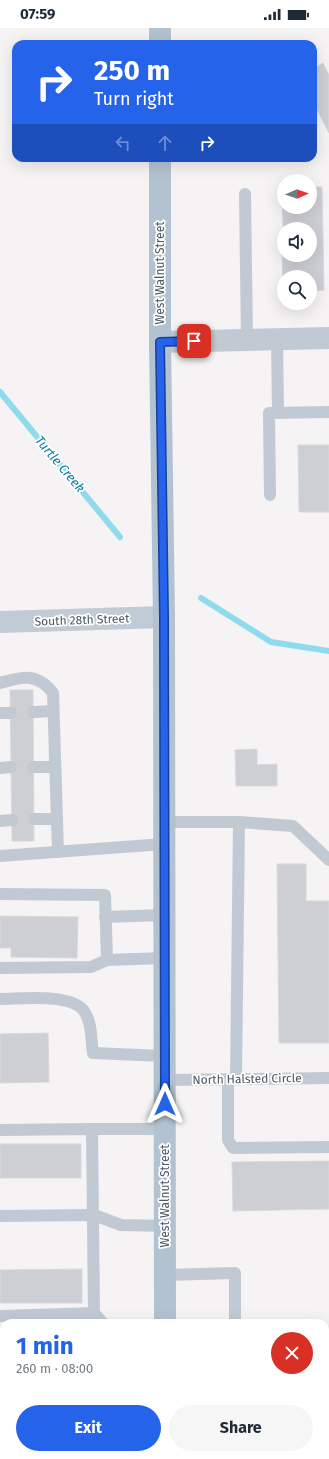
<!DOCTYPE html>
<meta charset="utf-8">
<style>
:root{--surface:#fff;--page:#f6f6f7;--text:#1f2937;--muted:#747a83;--accent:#2563eb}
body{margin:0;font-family:"Fira Sans",sans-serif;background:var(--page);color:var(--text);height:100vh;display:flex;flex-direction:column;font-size:15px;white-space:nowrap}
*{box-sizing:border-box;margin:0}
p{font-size:13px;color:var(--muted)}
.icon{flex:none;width:22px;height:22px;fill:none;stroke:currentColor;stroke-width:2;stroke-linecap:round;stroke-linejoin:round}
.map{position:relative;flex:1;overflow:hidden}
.sheet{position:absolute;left:0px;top:1291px;width:329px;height:140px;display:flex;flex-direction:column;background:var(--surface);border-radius:12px 12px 0 0;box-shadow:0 4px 16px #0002}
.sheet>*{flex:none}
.hud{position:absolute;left:12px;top:12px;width:305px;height:122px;border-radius:12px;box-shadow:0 4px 16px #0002;background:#2563eb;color:#fff;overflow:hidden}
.needle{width:26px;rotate:88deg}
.fabs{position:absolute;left:277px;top:146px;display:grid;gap:8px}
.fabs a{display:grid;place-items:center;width:40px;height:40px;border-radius:50%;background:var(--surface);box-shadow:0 4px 16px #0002;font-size:20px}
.pin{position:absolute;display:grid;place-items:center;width:34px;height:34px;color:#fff;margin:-17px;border-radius:8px;box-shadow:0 2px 6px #0006}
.me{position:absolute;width:44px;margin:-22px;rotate:0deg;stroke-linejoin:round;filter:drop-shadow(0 0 3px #0008)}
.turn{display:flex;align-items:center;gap:14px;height:84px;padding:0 16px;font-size:18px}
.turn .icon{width:52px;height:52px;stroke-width:2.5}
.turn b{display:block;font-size:28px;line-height:34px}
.lanes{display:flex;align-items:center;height:38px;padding:0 16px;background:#0003;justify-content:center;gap:20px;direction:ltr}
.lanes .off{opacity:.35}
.round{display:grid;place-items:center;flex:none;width:42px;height:42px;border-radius:21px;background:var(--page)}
.summary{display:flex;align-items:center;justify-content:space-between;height:68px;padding:0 16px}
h1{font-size:24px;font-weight:700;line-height:30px;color:var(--accent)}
.button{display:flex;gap:8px;margin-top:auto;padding:8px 16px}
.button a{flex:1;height:46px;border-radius:24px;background:var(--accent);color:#fff;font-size:16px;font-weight:700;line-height:46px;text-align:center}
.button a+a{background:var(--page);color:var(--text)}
.status{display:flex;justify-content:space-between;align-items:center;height:28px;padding:0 20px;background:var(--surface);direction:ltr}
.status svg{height:11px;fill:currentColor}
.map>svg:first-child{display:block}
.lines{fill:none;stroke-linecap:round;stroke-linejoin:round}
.stream{stroke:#90daee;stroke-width:6}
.building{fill:#cdcfd5;stroke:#d7d9de}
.lane{stroke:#c1cad2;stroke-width:12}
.street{stroke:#c1cad2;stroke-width:22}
.secondary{stroke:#c1cbd6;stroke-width:22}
.primary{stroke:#b3c2d1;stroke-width:22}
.route-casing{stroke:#184099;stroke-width:10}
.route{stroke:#2563eb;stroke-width:7}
.labels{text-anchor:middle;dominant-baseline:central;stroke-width:3.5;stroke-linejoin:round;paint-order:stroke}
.street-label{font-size:12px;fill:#4a5661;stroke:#fff}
.water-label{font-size:13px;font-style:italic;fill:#0c7c9b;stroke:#fff}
</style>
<div class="status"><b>07:59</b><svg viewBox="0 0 49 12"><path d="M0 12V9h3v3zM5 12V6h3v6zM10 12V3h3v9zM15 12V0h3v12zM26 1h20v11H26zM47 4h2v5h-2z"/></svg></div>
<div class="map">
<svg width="329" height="1431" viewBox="0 0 329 1431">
<rect width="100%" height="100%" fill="#f5f3f3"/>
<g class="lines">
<g class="stream">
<path d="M0,364L120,509"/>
<path d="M201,570L271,614L329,623"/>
</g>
</g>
<g class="building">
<path d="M323,35L329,47V105L313,74V41Z"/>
<path d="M282,159H284V179H310V159H322L324,262L310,263V249H284L283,263L282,224H284V227H310V201H292V198H283Z"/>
<path d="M298,417H329V484H299Z"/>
<path d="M10,662H33L34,813H12Z"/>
<path d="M257,721V737L277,736V758H236L235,722Z"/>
<path d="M277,836H306V873H329V1015H279Z"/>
<path d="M0,888L78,889L77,930L11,929V920H0Z"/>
<path d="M48,1005L49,1054L0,1055V1006Z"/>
<rect x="0" y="1116" width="81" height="34"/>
<path d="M329,1133V1181L233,1183L232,1134Z"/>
<path d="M82,1241V1275H0V1242Z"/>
<rect x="325" y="1310" width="4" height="56"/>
<path d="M1,1373H4V1427H56V1431H1Z"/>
</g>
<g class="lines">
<g class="lane">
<path d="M245,166L247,312"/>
<path d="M277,311L278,384"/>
<path d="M270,467L269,385L329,384"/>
<path d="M0,655C22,649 37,644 53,665L58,824"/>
<path d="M33,684L53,683"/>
<path d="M0,685H11"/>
<path d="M33,739H55"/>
<path d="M0,740L11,739"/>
<path d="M34,791H57"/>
<path d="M0,793L12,792"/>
<path d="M164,794H239L293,798L329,832"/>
<path d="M0,828L164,816"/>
<path d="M0,866L105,867L107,932L91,939L0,940"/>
<path d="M105,889L164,887"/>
<path d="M107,932L164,930"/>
<path d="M0,971C21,971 71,965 84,983C92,994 91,1012 93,1025L164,1028"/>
<path d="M228,1051V1112L233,1120L329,1119"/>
<path d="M236,1051L239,794"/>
<path d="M165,1052L329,1050"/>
<path d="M92,1101H165"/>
<path d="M0,1102L92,1101L94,1285L0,1288"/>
<path d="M0,1188L94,1187L121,1197L165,1198"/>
<path d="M165,1247L235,1245V1295"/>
<path d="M94,1285L103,1295"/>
<path d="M0,1313L4,1308"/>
<path d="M325,1414H329"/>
<path d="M227,1431V1427"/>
</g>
<path class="street" d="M160,314L329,310"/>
<path class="secondary" d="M0,594L164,589"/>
<g class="primary">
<path d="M160,0V16"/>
<path d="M160,130V314L164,589L165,1295"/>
<path d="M166,1427V1431"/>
</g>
</g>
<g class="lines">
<g class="route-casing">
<path id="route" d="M165,1076L164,589L160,314L194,313"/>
</g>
<use href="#route" class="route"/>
</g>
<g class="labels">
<g class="street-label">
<text transform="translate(160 245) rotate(-90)">West Walnut Street</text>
<text transform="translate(82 592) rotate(-2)">South 28th Street</text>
<text transform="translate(247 1051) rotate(-1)">North Halsted Circle</text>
<text transform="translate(165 1168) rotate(-90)">West Walnut Street</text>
</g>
<g class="water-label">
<text transform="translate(60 436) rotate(50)">Turtle Creek</text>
</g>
</g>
</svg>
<div class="fabs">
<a><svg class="needle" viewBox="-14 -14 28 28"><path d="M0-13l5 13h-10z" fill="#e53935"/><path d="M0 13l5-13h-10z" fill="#747a83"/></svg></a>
<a><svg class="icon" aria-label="sound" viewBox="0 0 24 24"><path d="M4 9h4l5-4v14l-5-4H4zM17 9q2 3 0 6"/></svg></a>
<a><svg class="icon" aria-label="search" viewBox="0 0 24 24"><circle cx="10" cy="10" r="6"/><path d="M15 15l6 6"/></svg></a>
</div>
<div class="pin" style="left:194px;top:313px;background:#d93025"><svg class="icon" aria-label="arrive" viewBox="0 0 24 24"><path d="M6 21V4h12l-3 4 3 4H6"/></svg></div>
<svg class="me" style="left:165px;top:1076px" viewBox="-20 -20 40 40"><path d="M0-17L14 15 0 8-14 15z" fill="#2563eb" stroke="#fff" stroke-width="4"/></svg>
<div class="hud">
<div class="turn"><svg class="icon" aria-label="right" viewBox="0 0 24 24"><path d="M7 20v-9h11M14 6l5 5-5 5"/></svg><div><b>250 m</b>Turn right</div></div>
<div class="lanes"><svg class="icon off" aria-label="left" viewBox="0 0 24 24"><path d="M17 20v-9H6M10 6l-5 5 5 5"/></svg><svg class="icon off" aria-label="ahead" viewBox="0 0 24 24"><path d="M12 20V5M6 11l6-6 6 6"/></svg><svg class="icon" aria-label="right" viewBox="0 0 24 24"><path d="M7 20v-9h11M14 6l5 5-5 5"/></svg></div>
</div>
<section class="sheet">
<div class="summary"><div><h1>1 min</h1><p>260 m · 08:00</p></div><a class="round" style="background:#d93025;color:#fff"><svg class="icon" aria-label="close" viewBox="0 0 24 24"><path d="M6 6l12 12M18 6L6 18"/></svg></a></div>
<div class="button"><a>Exit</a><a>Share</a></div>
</section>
</div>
